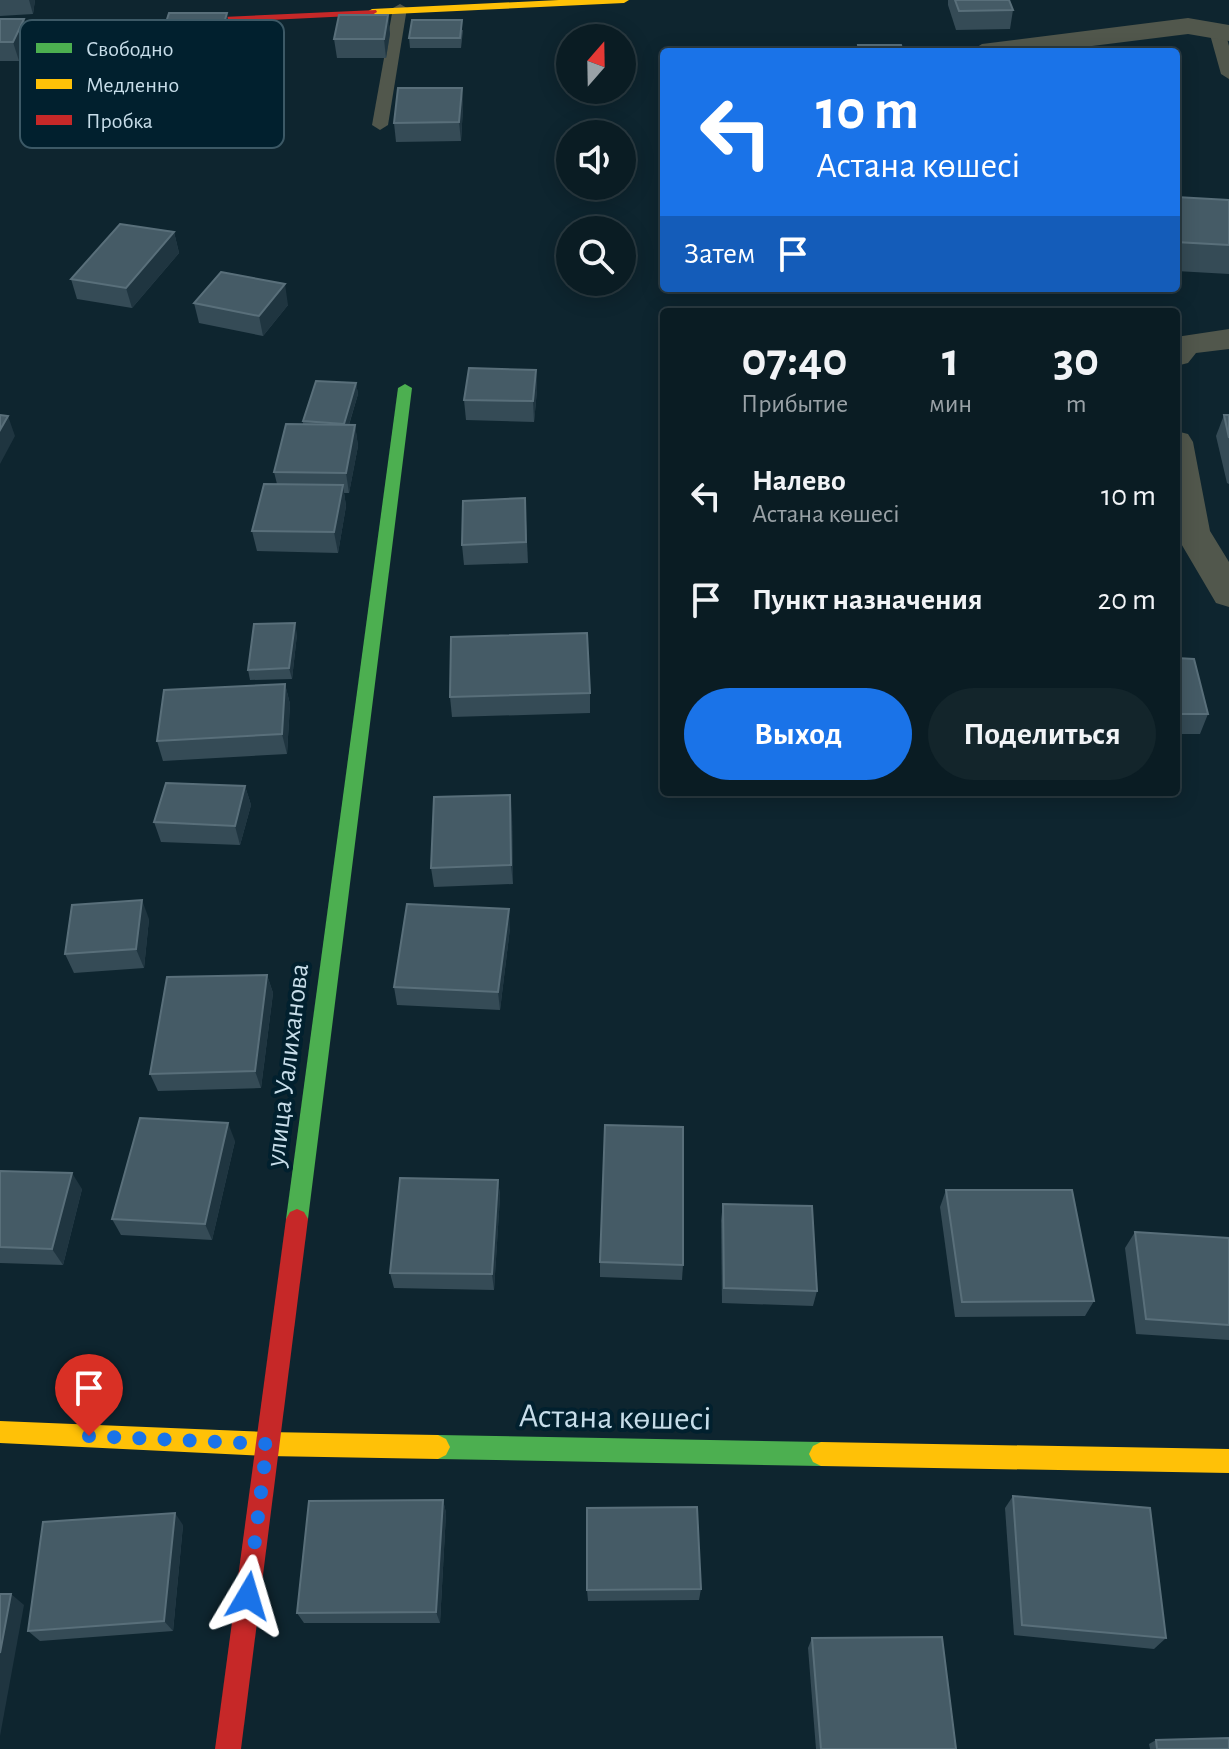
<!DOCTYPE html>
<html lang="ru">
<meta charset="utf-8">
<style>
:root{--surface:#0a1c23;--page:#13252b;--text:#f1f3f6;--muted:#99a1a6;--line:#2a3a41;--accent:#1a73e8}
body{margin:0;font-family:"Alegreya Sans",sans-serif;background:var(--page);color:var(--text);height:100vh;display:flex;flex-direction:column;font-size:30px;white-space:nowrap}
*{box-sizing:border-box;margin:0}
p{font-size:26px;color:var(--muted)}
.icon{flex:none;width:44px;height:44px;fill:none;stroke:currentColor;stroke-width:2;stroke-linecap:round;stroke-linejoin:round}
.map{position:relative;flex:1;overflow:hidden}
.sheet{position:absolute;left:660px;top:308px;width:520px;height:488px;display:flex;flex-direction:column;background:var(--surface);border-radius:8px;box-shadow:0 4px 20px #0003,0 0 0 2px var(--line)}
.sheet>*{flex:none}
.guide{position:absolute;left:660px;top:48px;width:520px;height:244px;border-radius:8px;box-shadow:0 4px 20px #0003,0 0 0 2px var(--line);background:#1a73e8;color:#fff;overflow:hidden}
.needle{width:52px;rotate:20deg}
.tools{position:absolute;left:556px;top:24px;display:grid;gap:16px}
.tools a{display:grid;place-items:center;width:80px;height:80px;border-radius:50%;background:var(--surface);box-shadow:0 4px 20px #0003,0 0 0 2px var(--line);font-size:40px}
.pin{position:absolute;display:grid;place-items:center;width:68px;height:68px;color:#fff;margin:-82px -34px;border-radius:50% 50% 50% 0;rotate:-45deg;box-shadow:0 0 8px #0007}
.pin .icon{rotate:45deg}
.me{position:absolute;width:88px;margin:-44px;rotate:7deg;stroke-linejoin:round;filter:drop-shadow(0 0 6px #0008)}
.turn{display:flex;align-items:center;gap:28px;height:168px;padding:0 24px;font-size:36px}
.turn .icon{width:104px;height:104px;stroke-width:2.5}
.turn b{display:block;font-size:56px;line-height:68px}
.then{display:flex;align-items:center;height:76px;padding:0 24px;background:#0003;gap:16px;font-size:30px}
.eta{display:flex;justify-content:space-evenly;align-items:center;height:136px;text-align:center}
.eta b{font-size:48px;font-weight:600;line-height:56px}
.action{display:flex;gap:16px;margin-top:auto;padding:16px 24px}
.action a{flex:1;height:92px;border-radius:48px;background:var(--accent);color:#fff;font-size:32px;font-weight:600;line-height:92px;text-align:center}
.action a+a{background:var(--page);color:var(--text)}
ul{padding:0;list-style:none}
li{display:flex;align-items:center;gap:24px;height:104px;padding:0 24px}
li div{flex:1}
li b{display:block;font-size:30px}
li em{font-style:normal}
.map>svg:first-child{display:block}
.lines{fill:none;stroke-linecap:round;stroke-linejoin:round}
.lane{fill:#51574c;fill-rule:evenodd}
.street{fill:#51574c;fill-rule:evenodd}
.fast{fill:#4caf50;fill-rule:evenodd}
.slow{fill:#ffc107;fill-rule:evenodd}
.jam{fill:#c62828;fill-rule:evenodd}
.wall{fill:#354b56}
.shaded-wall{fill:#1f3540}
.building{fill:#455b66;stroke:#596f7a;stroke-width:2}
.route{stroke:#1a73e8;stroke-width:14;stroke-dasharray:0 25.2}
.labels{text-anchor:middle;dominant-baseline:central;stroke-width:8;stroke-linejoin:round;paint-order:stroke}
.street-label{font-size:28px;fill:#c7dde9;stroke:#01202e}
.near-street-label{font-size:34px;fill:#c7dde9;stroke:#01202e}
.key{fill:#01202e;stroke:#3c5966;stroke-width:2}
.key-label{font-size:22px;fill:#c7dde9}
</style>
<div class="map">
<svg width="1229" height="1749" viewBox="0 0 1229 1749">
<rect width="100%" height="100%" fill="#0e252f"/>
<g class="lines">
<g class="lane">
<path d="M400,4L407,8L388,125L380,130L372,125L393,8Z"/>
<path d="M1217,26L1225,31L1229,46V79L1221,74L1209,31Z"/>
</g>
<g class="street">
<path d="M1188,18L1229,25V41L1188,34L1044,52H969L982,44Z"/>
<path d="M1229,329V349L1196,353L1188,363L1176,366V337Z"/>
<path d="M1176,431L1188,434L1193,442L1210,531L1229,562V607L1216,603L1176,535Z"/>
</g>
<g class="fast">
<path d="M405,384L412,388L308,1219L304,1226L297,1229L290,1226L286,1219L398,388Z"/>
<path d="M438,1435L821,1442L829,1446L833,1454L829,1462L821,1466L438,1459L430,1455L426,1447L430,1439Z"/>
</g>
<g class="slow">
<path d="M559,0H629L624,3L372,15L367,12L372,9Z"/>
<path d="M0,1421L267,1432L438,1435L446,1439L450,1447L446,1455L438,1459L267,1456L0,1443Z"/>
<path d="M821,1442L1229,1449V1473L821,1466L813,1462L809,1454L813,1446Z"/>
</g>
<g class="jam">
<path d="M376,10L377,12L372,15L0,33V27Z"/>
<path d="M297,1209L304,1212L308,1219L241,1749H215L286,1219L290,1212Z"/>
</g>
</g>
<g class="wall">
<path d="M0,0H35L33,14L0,16Z"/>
<path d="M948,0H1009L1013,10L1010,29L956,30L948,5Z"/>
<path d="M388,15L390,34L386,58H337L334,39Z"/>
<path d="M0,19H24L29,38L19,61H0Z"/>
<path d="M463,30L461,48H410L409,38Z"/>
<path d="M230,32L223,56L165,57L161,38Z"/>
<path d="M462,88L463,107L461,141L396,142L394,123Z"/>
<path d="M1176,197L1229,200V274L1176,271Z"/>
<path d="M174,232L179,253L132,308L77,299L71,279Z"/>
<path d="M194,303L288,305L263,336L199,323Z"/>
<path d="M536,370L537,390L534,422L466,420L464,400Z"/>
<path d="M356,383L358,394L349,425H355L358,446L349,493H344L346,506L338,553L257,551L252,531L277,484L274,472L303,424V421Z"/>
<path d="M1224,415H1229V484L1227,483L1216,436Z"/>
<path d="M525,498L528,563L464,565L462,545Z"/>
<path d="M297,634L292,679L250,680L248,670Z"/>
<path d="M1176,658L1208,714L1200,734H1176Z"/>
<path d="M285,684L290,704L287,754L163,761L157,741Z"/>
<path d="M590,693V713L452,717L450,697Z"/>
<path d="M245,786L251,805L240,845L161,842L154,822Z"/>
<path d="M512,815L513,884L434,887L431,868Z"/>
<path d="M149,919L144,968L74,973L65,954Z"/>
<path d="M510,928L500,1010L397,1005L394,987Z"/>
<path d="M267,975L273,993L261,1088L158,1091L150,1074Z"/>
<path d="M235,1141L212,1240L121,1235L112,1219Z"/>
<path d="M0,1171L82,1189L63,1265L0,1263Z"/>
<path d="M498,1180L500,1196L494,1290L394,1288L390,1273Z"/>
<path d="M946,1190L1094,1301L1085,1316L955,1317L940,1207Z"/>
<path d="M723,1204L817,1291L813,1306L722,1303L721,1220Z"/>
<path d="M1135,1232L1229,1238V1340L1136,1334L1125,1248Z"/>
<path d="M600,1262L683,1265L682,1280L600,1277Z"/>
<path d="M1013,1496L1166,1638L1154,1649L1014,1635L1005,1508Z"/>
<path d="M443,1500L446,1513L440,1623H304L297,1613Z"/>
<path d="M183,1525L173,1631L40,1641L28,1631Z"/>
<path d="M701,1589L699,1600L588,1601L587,1590Z"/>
<path d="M812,1638L956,1749H816L808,1648Z"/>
<path d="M1156,1740L1229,1749H1150L1149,1744Z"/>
</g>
<g class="shaded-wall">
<path d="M29,0H35L33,14Z"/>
<path d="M227,13L230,32L223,56L220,37Z"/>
<path d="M388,15L390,34L386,58L384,39Z"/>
<path d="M24,19L29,38L19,61L13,42Z"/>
<path d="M462,88L463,107L461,141L459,122Z"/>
<path d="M174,232L179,253L132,308L126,288Z"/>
<path d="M285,284L288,305L263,336L259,316Z"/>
<path d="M536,370L537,390L534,422L533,401Z"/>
<path d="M356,383L358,394L346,434L344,424Z"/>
<path d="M8,416L15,436L0,464V430Z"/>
<path d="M355,425L358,446L349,493L346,473Z"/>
<path d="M343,485L346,506L338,553L334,532Z"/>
<path d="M295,623L297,634L292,679L289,668Z"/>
<path d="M285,684L290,704L287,754L282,734Z"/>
<path d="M245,786L251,805L240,845L235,826Z"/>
<path d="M510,795L512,815L513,884L511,865Z"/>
<path d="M142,900L149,919L144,968L136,949Z"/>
<path d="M509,909L510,928L500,1010L498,992Z"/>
<path d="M267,975L273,993L261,1088L255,1071Z"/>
<path d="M228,1123L235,1141L212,1240L205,1224Z"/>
<path d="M72,1173L82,1189L63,1265L52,1249Z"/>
<path d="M498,1180L500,1196L494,1290L492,1274Z"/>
<path d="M443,1500L446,1513L440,1623L436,1612Z"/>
<path d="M175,1513L183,1525L173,1631L164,1621Z"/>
<path d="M11,1594L24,1605L0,1736V1653Z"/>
</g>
<g class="building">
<path d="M955,0H1009L1013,10L959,11Z"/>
<path d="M169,13H227L220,37L161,38Z"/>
<path d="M339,15H388L384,39H334Z"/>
<path d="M0,19H24L13,42H0Z"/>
<path d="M412,20H462L460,38H409Z"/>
<path d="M858,45H901L903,52H859Z"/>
<path d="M398,88H462L459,122L394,123Z"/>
<path d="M1176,197L1229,200V245L1176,242Z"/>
<path d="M120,224L174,232L126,288L71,279Z"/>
<path d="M221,272L285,284L259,316L194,303Z"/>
<path d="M469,368L536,370L533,401L464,400Z"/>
<path d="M316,381L356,383L344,424L303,421Z"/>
<path d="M0,415L8,416L0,430Z"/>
<path d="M1224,415H1229V438Z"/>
<path d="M286,424L355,425L346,473L274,472Z"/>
<path d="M264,484L343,485L334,532L252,531Z"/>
<path d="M525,498L526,542L462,545L463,501Z"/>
<path d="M295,623L289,668L248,670L254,624Z"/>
<path d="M587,633L590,693L450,697L451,637Z"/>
<path d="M1176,658L1194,659L1208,714H1176Z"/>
<path d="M285,684L282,734L157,741L164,690Z"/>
<path d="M166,783L245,786L235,826L154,822Z"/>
<path d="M510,795L511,865L431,868L434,797Z"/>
<path d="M142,900L136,949L65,954L72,905Z"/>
<path d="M407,904L509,909L498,992L394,987Z"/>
<path d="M267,975L255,1071L150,1074L167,977Z"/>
<path d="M140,1118L228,1123L205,1224L112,1219Z"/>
<path d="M605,1125L683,1127V1265L600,1262Z"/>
<path d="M0,1171L72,1173L52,1249L0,1247Z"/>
<path d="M400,1178L498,1180L492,1274L390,1273Z"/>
<path d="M946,1190H1072L1094,1301L962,1302Z"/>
<path d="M723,1204L812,1206L817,1291L724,1288Z"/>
<path d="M1135,1232L1229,1238V1325L1146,1319Z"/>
<path d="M1013,1496L1150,1508L1166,1638L1022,1625Z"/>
<path d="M443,1500L436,1612L297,1613L309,1501Z"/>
<path d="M697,1507L701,1589L587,1590V1508Z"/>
<path d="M175,1513L164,1621L28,1631L43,1522Z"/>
<path d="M0,1594H11L0,1653Z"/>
<path d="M942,1637L956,1749H821L812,1638Z"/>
<path d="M1229,1738V1749H1157L1156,1740Z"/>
</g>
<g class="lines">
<path class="route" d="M89,1436L267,1444L248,1596"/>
</g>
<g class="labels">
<g class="street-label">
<text transform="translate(288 1065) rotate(-83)">улица Уалиханова</text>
</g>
<g class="near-street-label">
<text transform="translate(615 1418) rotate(1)">Астана көшесі</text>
</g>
</g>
<rect x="20" y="20" width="264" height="128" rx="12" class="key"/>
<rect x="36" y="43" width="36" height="10" fill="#4caf50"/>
<rect x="36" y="79" width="36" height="10" fill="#ffc107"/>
<rect x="36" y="115" width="36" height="10" fill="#c62828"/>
<g class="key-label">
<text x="86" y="56">Свободно</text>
<text x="86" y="92">Медленно</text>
<text x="86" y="128">Пробка</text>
</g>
</svg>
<div class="tools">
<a><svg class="needle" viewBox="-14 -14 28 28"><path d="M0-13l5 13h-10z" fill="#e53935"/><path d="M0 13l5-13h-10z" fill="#99a1a6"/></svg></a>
<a><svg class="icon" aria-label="sound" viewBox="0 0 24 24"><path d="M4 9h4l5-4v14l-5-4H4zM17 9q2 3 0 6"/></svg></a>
<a><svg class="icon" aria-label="search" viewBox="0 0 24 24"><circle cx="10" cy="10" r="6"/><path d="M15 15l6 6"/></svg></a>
</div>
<div class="pin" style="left:89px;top:1436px;background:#d93025"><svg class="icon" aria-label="arrive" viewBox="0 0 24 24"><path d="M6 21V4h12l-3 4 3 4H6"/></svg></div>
<svg class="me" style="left:248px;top:1596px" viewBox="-20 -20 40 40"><path d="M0-17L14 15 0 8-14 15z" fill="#1a73e8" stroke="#fff" stroke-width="4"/></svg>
<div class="guide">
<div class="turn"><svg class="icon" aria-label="left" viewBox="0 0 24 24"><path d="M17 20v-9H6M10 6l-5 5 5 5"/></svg><div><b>10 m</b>Астана көшесі</div></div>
<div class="then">Затем<svg class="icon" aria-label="arrive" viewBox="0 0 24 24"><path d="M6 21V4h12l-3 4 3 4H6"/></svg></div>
</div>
<section class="sheet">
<div class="eta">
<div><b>07:40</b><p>Прибытие</p></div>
<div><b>1</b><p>мин</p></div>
<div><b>30</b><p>m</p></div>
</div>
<ul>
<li><svg class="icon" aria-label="left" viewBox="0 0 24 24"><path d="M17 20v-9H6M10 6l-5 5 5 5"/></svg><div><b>Налево</b><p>Астана көшесі</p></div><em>10 m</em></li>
<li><svg class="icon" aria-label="arrive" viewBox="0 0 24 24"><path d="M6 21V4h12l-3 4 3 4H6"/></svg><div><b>Пункт назначения</b></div><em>20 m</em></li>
</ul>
<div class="action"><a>Выход</a><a>Поделиться</a></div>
</section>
</div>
